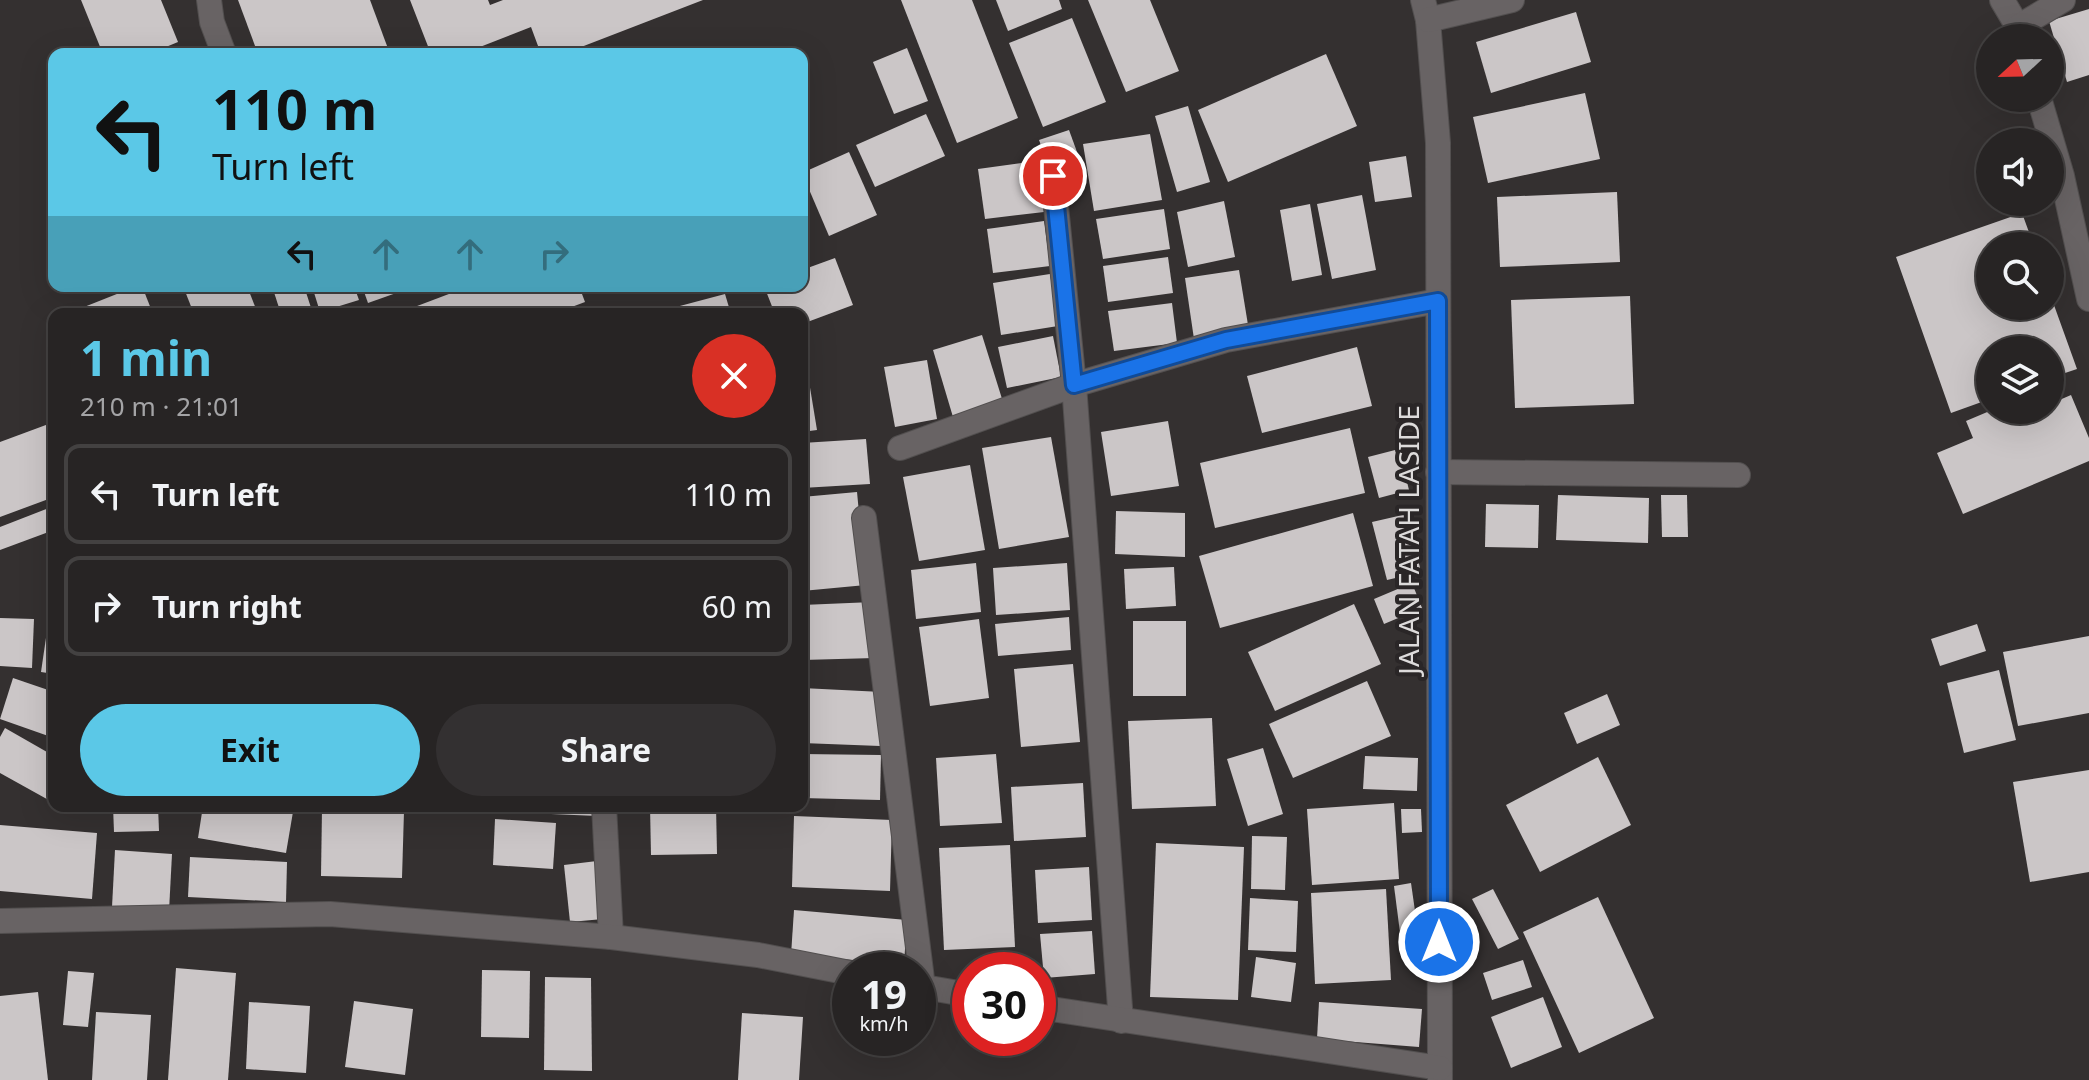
<!DOCTYPE html>
<meta charset="utf-8">
<style>
:root{--surface:#272424;--page:#333031;--text:#f1f3f6;--muted:#a4a4a6;--line:#434141;--accent:#5bc8e7}
body{margin:0;font-family:"Noto Sans",sans-serif;background:var(--page);color:var(--text);height:100vh;display:flex;flex-direction:column;font-size:30px;white-space:nowrap}
*{box-sizing:border-box;margin:0}
p{font-size:26px;color:var(--muted)}
.icon{flex:none;width:44px;height:44px;fill:none;stroke:currentColor;stroke-width:2;stroke-linecap:round;stroke-linejoin:round}
.map{position:relative;flex:1;overflow:hidden}
.panel{position:absolute;left:48px;top:308px;width:760px;height:504px;display:flex;flex-direction:column;background:var(--surface);border-radius:16px;box-shadow:0 8px 32px #0002,0 0 0 2px var(--line)}
.panel>*{flex:none}
.hud{position:absolute;left:48px;top:48px;width:760px;height:244px;border-radius:16px;box-shadow:0 8px 32px #0002,0 0 0 2px var(--line);background:#5bc8e7;color:#111;overflow:hidden}
.needle{width:52px;rotate:248deg}
.fabs{position:absolute;left:1976px;top:24px;display:grid;gap:16px}
.fabs a{display:grid;place-items:center;width:88px;height:88px;border-radius:50%;background:var(--surface);box-shadow:0 8px 32px #0002,0 0 0 2px var(--line);font-size:40px}
.speed{position:absolute;left:832px;top:952px;display:flex;gap:16px;font-size:40px;font-weight:700;text-align:center}
.speed>*{display:grid;place-content:center;width:104px;height:104px;border-radius:50%;background:var(--surface);box-shadow:0 8px 32px #0002,0 0 0 2px var(--line);line-height:1}
.speed small{font-size:20px;font-weight:400}
.speed .limit{border:12px solid #d22;background:#fff;color:#111}
.pin{position:absolute;display:grid;place-items:center;width:68px;height:68px;color:#fff;margin:-34px;border:4px solid #fff;border-radius:50%;box-shadow:0 2px 8px #0007}
.me{position:absolute;width:88px;margin:-44px;rotate:0deg;stroke-linejoin:round;filter:drop-shadow(0 0 6px #0008)}
.turn{display:flex;align-items:center;gap:28px;height:168px;padding:0 32px;font-size:36px}
.turn .icon{width:104px;height:104px;stroke-width:2.5}
.turn b{display:block;font-size:56px;line-height:68px}
.lanes{display:flex;align-items:center;height:76px;padding:0 32px;background:#0003;justify-content:center;gap:40px;direction:ltr}
.lanes .off{opacity:.35}
.round{display:grid;place-items:center;flex:none;width:84px;height:84px;border-radius:42px;background:var(--page)}
.headline{display:flex;align-items:center;justify-content:space-between;height:136px;padding:0 32px}
h1{font-size:48px;font-weight:700;line-height:60px;color:var(--accent)}
.cta{display:flex;gap:16px;margin-top:auto;padding:16px 32px}
.cta a{flex:1;height:92px;border-radius:48px;background:var(--accent);color:#111;font-size:32px;font-weight:700;line-height:92px;text-align:center}
.cta a+a{background:var(--page);color:var(--text)}
ul{padding:0;list-style:none}
li{display:flex;align-items:center;gap:24px;height:100px;margin:0 16px 12px;padding:0 16px;border:4px solid var(--line);border-radius:16px}
li div{flex:1}
li b{display:block;font-size:30px}
li em{font-style:normal}
.map>svg:first-child{display:block}
.building{fill:#cbc6c7}
.lines{fill:none;stroke-linecap:round;stroke-linejoin:round}
.minor-casing{stroke:#524f4f;stroke-width:26}
.minor{stroke:#686364;stroke-width:24}
.route-casing{stroke:#114b97;stroke-width:20}
.route{stroke:#1a73e8;stroke-width:14}
.labels{text-anchor:middle;dominant-baseline:central;stroke-width:8;stroke-linejoin:round;paint-order:stroke}
.street-label{font-size:28px;fill:#dddbdb;stroke:#2a2627}
</style>
<div class="map">
<svg width="2089" height="1080" viewBox="0 0 2089 1080">
<rect width="100%" height="100%" fill="#343030"/>
<g class="building">
<path d="M81,0H161L178,42L149,54H103Z"/>
<path d="M238,0H370L390,54H258Z"/>
<path d="M410,0H488L490,5L503,0H703L563,54H541L531,27L462,54H431Z"/>
<path d="M901,0H972L1018,118L957,143Z"/>
<path d="M996,0H1059L1062,9L1008,31Z"/>
<path d="M1088,0H1150L1179,71L1126,92Z"/>
<path d="M2089,9V75L2067,82L2049,21Z"/>
<path d="M1576,12L1591,62L1491,93L1476,42Z"/>
<path d="M1072,18L1106,102L1043,127L1009,43Z"/>
<path d="M907,48L928,101L894,114L873,62Z"/>
<path d="M1326,54L1357,126L1228,182L1198,110Z"/>
<path d="M1585,93L1600,159L1488,183L1473,117Z"/>
<path d="M1188,106L1210,182L1177,192L1155,116Z"/>
<path d="M926,114L945,156L875,187L856,145Z"/>
<path d="M1069,130L1077,152L1047,162L1039,140Z"/>
<path d="M1150,134L1162,200L1094,211L1083,144Z"/>
<path d="M849,152L877,215L829,236L802,173Z"/>
<path d="M1406,156L1412,197L1375,202L1369,162Z"/>
<path d="M1037,161L1044,212L985,219L978,169Z"/>
<path d="M1617,192L1620,262L1500,267L1497,197Z"/>
<path d="M1362,195L1376,270L1332,279L1317,204Z"/>
<path d="M1224,201L1235,257L1188,267L1177,212Z"/>
<path d="M1310,204L1322,275L1292,281L1280,210Z"/>
<path d="M1164,209L1170,249L1103,259L1096,219Z"/>
<path d="M2022,213L2034,246H1990V306H2050V294L2077,369L2050,378V350H1990V399L1951,413L1896,257Z"/>
<path d="M1044,221L1050,266L993,273L987,229Z"/>
<path d="M1168,257L1173,293L1108,302L1103,266Z"/>
<path d="M835,258L853,305L802,324V314H775L764,286H802V270Z"/>
<path d="M1239,270L1249,331L1194,339L1185,278Z"/>
<path d="M1050,274L1058,326L1001,335L993,283Z"/>
<path d="M137,286H142L153,314H75L74,311Z"/>
<path d="M183,286H247L258,314H194Z"/>
<path d="M272,286H304L313,314H281Z"/>
<path d="M312,286H354L359,300L320,312Z"/>
<path d="M362,286H416L368,303Z"/>
<path d="M470,286H579L585,302L553,314H396Z"/>
<path d="M613,286H637L616,294Z"/>
<path d="M725,294L731,314H662L661,311Z"/>
<path d="M1630,296L1634,404L1515,408L1511,300Z"/>
<path d="M1172,303L1177,343L1114,351L1108,311Z"/>
<path d="M982,335L1003,402L953,417L933,350Z"/>
<path d="M1053,336L1061,377L1007,388L998,347Z"/>
<path d="M802,339L817,430L802,432Z"/>
<path d="M1357,347L1372,406L1262,433L1247,376Z"/>
<path d="M927,360L937,419L895,427L884,367Z"/>
<path d="M2071,395L2089,438V461L1963,514L1937,453L1973,438L1966,421L1992,410H2004L2009,421L2036,410H2050V404Z"/>
<path d="M1168,421L1179,486L1111,496L1101,432Z"/>
<path d="M54,422V497L0,517V442Z"/>
<path d="M1350,428L1365,493L1215,528L1200,463Z"/>
<path d="M1051,437L1069,537L999,549L982,448Z"/>
<path d="M866,439L870,484L802,488V443Z"/>
<path d="M1399,449L1409,490L1379,498L1368,457Z"/>
<path d="M970,465L985,550L919,561L903,477Z"/>
<path d="M857,492L866,585L802,591V497Z"/>
<path d="M1558,495L1649,498L1648,543L1556,540Z"/>
<path d="M1661,495H1687L1688,537H1662Z"/>
<path d="M1486,504L1539,505L1538,548L1485,547Z"/>
<path d="M54,506V530L0,550V527Z"/>
<path d="M1116,511L1185,513V557L1115,554Z"/>
<path d="M1353,513L1373,586L1220,628L1199,556Z"/>
<path d="M1407,514L1421,572L1387,580L1372,522Z"/>
<path d="M976,563L981,612L916,619L911,570Z"/>
<path d="M1067,563L1070,610L996,615L993,568Z"/>
<path d="M1174,567L1176,606L1126,609L1124,569Z"/>
<path d="M1412,583L1422,608L1384,624L1374,599Z"/>
<path d="M873,602L875,658L802,660V605Z"/>
<path d="M1354,604L1381,664L1275,711L1248,652Z"/>
<path d="M1069,617L1071,650L998,656L995,624Z"/>
<path d="M0,618L34,619L32,668L0,666Z"/>
<path d="M979,619L989,698L930,706L919,627Z"/>
<rect x="1133" y="621" width="53" height="75"/>
<path d="M1977,624L1986,651L1940,666L1931,639Z"/>
<path d="M47,631L54,632V674L41,672Z"/>
<path d="M2089,636V713L2018,726L2003,652Z"/>
<path d="M1073,664L1080,742L1021,747L1014,669Z"/>
<path d="M1999,670L2016,740L1964,753L1947,683Z"/>
<path d="M13,678L54,692V738L0,719Z"/>
<path d="M1367,681L1391,736L1293,778L1269,724Z"/>
<path d="M802,688L882,692L880,746L802,743Z"/>
<path d="M1607,694L1620,725L1577,744L1564,713Z"/>
<path d="M1212,718L1216,806L1132,809L1128,721Z"/>
<path d="M5,728L54,756V803L0,773V737Z"/>
<path d="M1263,748L1283,814L1248,826L1227,759Z"/>
<path d="M802,754L881,755L880,800L802,798Z"/>
<path d="M996,754L1002,823L940,826L936,758Z"/>
<path d="M1365,756L1418,758L1417,791L1363,789Z"/>
<path d="M1598,757L1631,825L1540,872L1506,805Z"/>
<path d="M2089,770V872L2030,882L2013,782Z"/>
<path d="M1083,783L1086,837L1014,841L1011,787Z"/>
<path d="M1394,803L1399,879L1312,885L1307,809Z"/>
<path d="M113,806H158L159,831L114,832Z"/>
<path d="M203,806H294L286,853L198,838Z"/>
<path d="M552,806H598L597,816L551,814Z"/>
<path d="M650,806H716L717,854L651,855Z"/>
<path d="M322,809L404,811L402,878L321,876Z"/>
<path d="M1401,809H1421L1422,832L1402,833Z"/>
<path d="M794,816L892,820L890,891L792,887Z"/>
<path d="M495,819L556,823L553,869L493,865Z"/>
<path d="M0,825L97,833L92,899L0,891Z"/>
<path d="M1252,836L1287,837L1285,890L1251,889Z"/>
<path d="M1156,843L1244,847L1238,1000L1150,997Z"/>
<path d="M1010,845L1015,947L944,950L939,848Z"/>
<path d="M115,850L172,854L169,911L112,907Z"/>
<path d="M190,857L287,862L286,902L188,897Z"/>
<path d="M597,861L603,919L570,922L564,865Z"/>
<path d="M1089,867L1092,920L1038,923L1035,870Z"/>
<path d="M1411,883L1420,946L1402,948L1394,886Z"/>
<path d="M1386,889L1391,980L1315,984L1311,893Z"/>
<path d="M1493,889L1519,939L1498,949L1472,899Z"/>
<path d="M1598,897L1654,1018L1579,1053L1523,932Z"/>
<path d="M1250,898L1298,901L1296,952L1248,950Z"/>
<path d="M794,910L907,920L904,964L791,955Z"/>
<path d="M1092,931L1095,974L1044,978L1040,934Z"/>
<path d="M1256,957L1296,963L1291,1002L1251,997Z"/>
<path d="M1523,960L1532,987L1492,1000L1483,973Z"/>
<path d="M176,968L236,973L228,1080H168Z"/>
<path d="M482,970L530,971L529,1038L481,1037Z"/>
<path d="M68,971L94,973L88,1027L63,1025Z"/>
<path d="M545,977L591,978L592,1071L544,1070Z"/>
<path d="M38,992L48,1080H0V996Z"/>
<path d="M1543,997L1562,1047L1511,1068L1491,1017Z"/>
<path d="M354,1001L413,1009L405,1075L345,1067Z"/>
<path d="M249,1002L310,1006L306,1073L246,1069Z"/>
<path d="M1319,1002L1422,1009L1419,1047L1317,1039Z"/>
<path d="M96,1012L151,1015L147,1080H92Z"/>
<path d="M742,1013L803,1017L799,1080H738Z"/>
</g>
<g class="lines">
<g class="minor-casing">
<g id="minor">
<path d="M209,0L212,22L224,54"/>
<path d="M1423,0L1428,20L1438,143L1440,1080"/>
<path d="M2002,0L2018,27L2021,38"/>
<path d="M1428,20L1512,0"/>
<path d="M2018,27L2063,0"/>
<path d="M2039,98L2062,176L2089,299"/>
<path d="M1053,176L1074,385L1121,1021"/>
<path d="M900,448L1074,385L1226,340L1438,301"/>
<path d="M1438,472L1738,475"/>
<path d="M864,518L923,987"/>
<path d="M604,806L611,937"/>
<path d="M0,921L330,914L611,937L758,955L850,973"/>
<path d="M918,986L970,995"/>
<path d="M1038,1007L1440,1068"/>
</g>
</g>
<use href="#minor" class="minor"/>
</g>
<g class="lines">
<g class="route-casing">
<path id="route" d="M1053,176L1074,385L1226,340L1438,301L1439,942"/>
</g>
<use href="#route" class="route"/>
</g>
<g class="labels">
<g class="street-label">
<text transform="translate(1408 540) rotate(-90)">JALAN FATAH LASIDE</text>
</g>
</g>
</svg>
<div class="fabs">
<a><svg class="needle" viewBox="-14 -14 28 28"><path d="M0-13l5 13h-10z" fill="#e53935"/><path d="M0 13l5-13h-10z" fill="#a4a4a6"/></svg></a>
<a><svg class="icon" aria-label="sound" viewBox="0 0 24 24"><path d="M4 9h4l5-4v14l-5-4H4zM17 9q2 3 0 6"/></svg></a>
<a><svg class="icon" aria-label="search" viewBox="0 0 24 24"><circle cx="10" cy="10" r="6"/><path d="M15 15l6 6"/></svg></a>
<a><svg class="icon" aria-label="layers" viewBox="0 0 24 24"><path d="M12 4l9 5-9 5-9-5zM3 14l9 5 9-5"/></svg></a>
</div>
<div class="speed"><div>19<small>km/h</small></div><div class="limit">30</div></div>
<div class="pin" style="left:1053px;top:176px;background:#d93025"><svg class="icon" aria-label="arrive" viewBox="0 0 24 24"><path d="M6 21V4h12l-3 4 3 4H6"/></svg></div>
<svg class="me" style="left:1439px;top:942px" viewBox="-20 -20 40 40"><circle r="17" fill="#1a73e8" stroke="#fff" stroke-width="3"/><path d="M0-11L8 9 0 5-8 9z" fill="#fff"/></svg>
<div class="hud">
<div class="turn"><svg class="icon" aria-label="left" viewBox="0 0 24 24"><path d="M17 20v-9H6M10 6l-5 5 5 5"/></svg><div><b>110 m</b>Turn left</div></div>
<div class="lanes"><svg class="icon" aria-label="left" viewBox="0 0 24 24"><path d="M17 20v-9H6M10 6l-5 5 5 5"/></svg><svg class="icon off" aria-label="ahead" viewBox="0 0 24 24"><path d="M12 20V5M6 11l6-6 6 6"/></svg><svg class="icon off" aria-label="ahead" viewBox="0 0 24 24"><path d="M12 20V5M6 11l6-6 6 6"/></svg><svg class="icon off" aria-label="right" viewBox="0 0 24 24"><path d="M7 20v-9h11M14 6l5 5-5 5"/></svg></div>
</div>
<section class="panel">
<div class="headline"><div><h1>1 min</h1><p>210 m · 21:01</p></div><a class="round" style="background:#d93025;color:#fff"><svg class="icon" aria-label="close" viewBox="0 0 24 24"><path d="M6 6l12 12M18 6L6 18"/></svg></a></div>
<ul>
<li><svg class="icon" aria-label="left" viewBox="0 0 24 24"><path d="M17 20v-9H6M10 6l-5 5 5 5"/></svg><div><b>Turn left</b></div><em>110 m</em></li>
<li><svg class="icon" aria-label="right" viewBox="0 0 24 24"><path d="M7 20v-9h11M14 6l5 5-5 5"/></svg><div><b>Turn right</b></div><em>60 m</em></li>
</ul>
<div class="cta"><a>Exit</a><a>Share</a></div>
</section>
</div>
